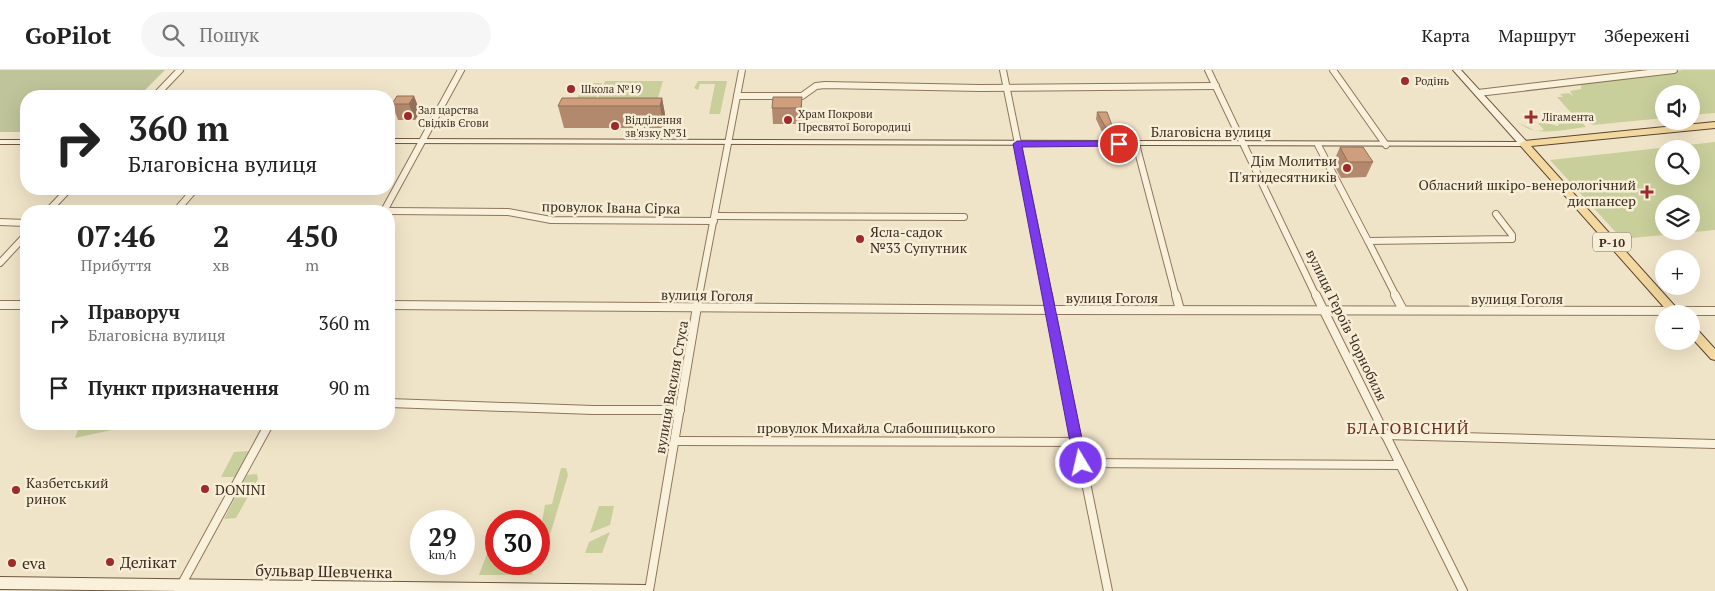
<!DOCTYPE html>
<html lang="uk">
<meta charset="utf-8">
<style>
:root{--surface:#fff;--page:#f6f6f6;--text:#222;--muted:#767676;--line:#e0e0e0}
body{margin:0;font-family:"PT Serif",serif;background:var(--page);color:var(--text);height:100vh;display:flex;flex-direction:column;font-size:19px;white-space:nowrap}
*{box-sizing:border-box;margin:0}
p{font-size:16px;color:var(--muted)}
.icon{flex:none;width:28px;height:28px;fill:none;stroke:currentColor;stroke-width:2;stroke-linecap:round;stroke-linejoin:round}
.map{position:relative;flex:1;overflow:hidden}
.sheet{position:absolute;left:20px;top:135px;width:375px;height:225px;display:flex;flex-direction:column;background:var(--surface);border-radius:20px;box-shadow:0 5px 20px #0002}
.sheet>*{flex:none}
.top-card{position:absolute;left:20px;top:20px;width:375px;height:105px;border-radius:20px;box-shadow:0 5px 20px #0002;background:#fff;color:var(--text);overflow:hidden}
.fabs{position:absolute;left:1655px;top:15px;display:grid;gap:10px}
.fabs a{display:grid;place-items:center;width:45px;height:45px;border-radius:50%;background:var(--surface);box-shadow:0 5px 20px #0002;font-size:25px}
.speed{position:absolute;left:410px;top:440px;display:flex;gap:10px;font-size:25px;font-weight:700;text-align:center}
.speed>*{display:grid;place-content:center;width:65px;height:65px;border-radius:50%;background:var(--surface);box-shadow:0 5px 20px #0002;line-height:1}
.speed small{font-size:12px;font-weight:400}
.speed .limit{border:8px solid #d22;background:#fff;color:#111}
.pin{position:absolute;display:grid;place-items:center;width:42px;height:42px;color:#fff;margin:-21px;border:2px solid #fff;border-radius:50%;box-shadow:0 1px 5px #0007}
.me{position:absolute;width:55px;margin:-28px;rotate:351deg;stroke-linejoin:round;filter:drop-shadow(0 0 4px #0008)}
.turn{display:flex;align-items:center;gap:18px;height:105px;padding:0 25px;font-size:22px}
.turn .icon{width:65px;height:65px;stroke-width:2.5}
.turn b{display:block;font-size:35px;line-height:42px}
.eta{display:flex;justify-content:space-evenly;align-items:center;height:85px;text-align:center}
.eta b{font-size:30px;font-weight:600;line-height:35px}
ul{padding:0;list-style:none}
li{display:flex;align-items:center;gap:15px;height:65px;padding:0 25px}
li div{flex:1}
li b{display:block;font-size:19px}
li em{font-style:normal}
header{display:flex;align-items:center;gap:30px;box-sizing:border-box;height:70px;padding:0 25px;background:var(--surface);border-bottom:1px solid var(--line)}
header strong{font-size:24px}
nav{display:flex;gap:28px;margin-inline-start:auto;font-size:18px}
.search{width:350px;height:45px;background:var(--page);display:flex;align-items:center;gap:12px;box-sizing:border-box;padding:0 18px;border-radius:28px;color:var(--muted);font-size:19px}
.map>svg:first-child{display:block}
.green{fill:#c9cf9b;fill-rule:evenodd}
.cemetery{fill:#bfc49a}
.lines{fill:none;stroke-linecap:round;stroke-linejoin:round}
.minor-far1-casing{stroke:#8d765c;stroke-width:8}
.minor-casing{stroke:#8d765c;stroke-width:10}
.secondary-casing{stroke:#6f573f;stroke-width:2}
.primary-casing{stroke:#5b4430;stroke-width:2}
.minor-far1{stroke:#faf1dc;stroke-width:6}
.minor{stroke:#faf1dc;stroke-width:8}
.secondary{fill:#faf1dc;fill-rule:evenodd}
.primary{fill:#f3d9a0;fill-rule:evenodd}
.wall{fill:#b2896c}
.shaded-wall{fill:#916f58}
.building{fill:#cf9f7d;stroke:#916f58}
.route{fill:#7c3aed;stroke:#51269a}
.poi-dot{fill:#9e2a2b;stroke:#f7eed8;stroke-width:2}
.labels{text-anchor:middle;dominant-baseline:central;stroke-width:5;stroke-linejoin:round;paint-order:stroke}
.far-poi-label{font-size:11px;fill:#3d2e20;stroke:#f7eed8;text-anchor:start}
.shield{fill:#f7eed8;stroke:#756857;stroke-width:1}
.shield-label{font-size:12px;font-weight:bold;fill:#3d2e20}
.street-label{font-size:14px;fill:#3d2e20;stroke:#f7eed8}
.poi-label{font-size:14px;fill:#3d2e20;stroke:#f7eed8;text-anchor:start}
.quarter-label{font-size:16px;letter-spacing:1px;fill:#6b2e1e;stroke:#f7eed8}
.near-poi-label{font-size:16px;fill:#3d2e20;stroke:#f7eed8;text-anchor:start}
.near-street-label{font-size:16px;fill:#3d2e20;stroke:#f7eed8}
</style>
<header>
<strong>GoPilot</strong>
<div class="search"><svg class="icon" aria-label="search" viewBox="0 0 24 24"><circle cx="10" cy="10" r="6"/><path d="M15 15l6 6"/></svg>Пошук</div>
<nav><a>Карта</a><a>Маршрут</a><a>Збережені</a></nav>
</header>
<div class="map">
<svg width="1715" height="521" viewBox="0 0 1715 521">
<rect width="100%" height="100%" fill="#f0e4c8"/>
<g class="green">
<path d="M1684,0H1715V43L1691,45V24H1664V48L1593,55L1579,49L1586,57C1565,59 1537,68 1519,53L1536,61L1544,60L1538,53H1547L1558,56L1560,51L1574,46L1557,27H1563L1560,24L1569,23L1573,26L1570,21L1581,19V14Z"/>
<path d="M605,11H663L656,34L596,33Z"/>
<path d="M698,11H727L720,44H709L715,14H700L698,20L694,18Z"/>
<path d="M584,13H602L595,31H576Z"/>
<path d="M1715,72V160L1622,169L1550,90ZM1664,79H1691V106H1664ZM1664,134H1691V161H1664Z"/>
<path d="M80,354H114L112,360L75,368Z"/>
<path d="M249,381L235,407H221L234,382Z"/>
<path d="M561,398H566L568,405L549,468H539L545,435L552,434Z"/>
<path d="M257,404L258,409L236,448L224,449L247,405Z"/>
<path d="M599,436H614L610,455L590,463Z"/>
<path d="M610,462L602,483H585L589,472Z"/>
<path d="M496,468V494H535L532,505H479L492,471Z"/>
</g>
<path class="cemetery" d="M0,0H165L139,26H26V62H0Z"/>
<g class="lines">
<g class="minor-far1-casing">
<g id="minor-far1">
<path d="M1003,0L1049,226"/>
<path d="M1208,0L1316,226"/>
<path d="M1333,0L1386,75"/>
<path d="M1478,23L1674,0"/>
<path d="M155,26L180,0"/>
<path d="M737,26H802L816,16L825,15L980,18L1216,16"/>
<path d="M1136,74L1176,226"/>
<path d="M1318,75L1368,171L1512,169V165L1496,144"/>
<path d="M48,141L69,119"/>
<path d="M176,141L195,119"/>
<path d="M384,141L461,0"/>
<path d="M389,141L508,142L551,150L714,151"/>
<path d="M715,146L964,147"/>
<path d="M0,152L26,153"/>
<path d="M1368,171L1396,226"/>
<path d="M0,193L26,165"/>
<path d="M699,226L742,0"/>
</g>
</g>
<g class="minor-casing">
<g id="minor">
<path d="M1048,225L1108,521"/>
<path d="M1176,225L1180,240"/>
<path d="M1316,225L1463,521"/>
<path d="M1395,225L1403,240"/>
<path d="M0,235H26"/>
<path d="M389,235L1062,240L1715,241"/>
<path d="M389,333L593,340H680"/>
<path d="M1385,365L1715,374"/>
<path d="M675,371L1077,372"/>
<path d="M1081,393L1400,395"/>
<path d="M178,521L269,354"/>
<path d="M649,521L699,225"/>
</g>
</g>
<g class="secondary-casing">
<g id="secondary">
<path d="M1453,0H1461L1527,72V76L389,73V69L1517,72Z"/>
<rect x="0" y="70" width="26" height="4"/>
<path d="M0,507L647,515L651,517L653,521H185L0,519Z"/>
</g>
</g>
<g class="primary-casing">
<g id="primary">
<path d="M1715,52V58L1531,76L1682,244H1670L1519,74L1524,71Z"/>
<path d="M1691,256L1695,257L1715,279V290L1711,289L1691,267Z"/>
</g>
</g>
<use href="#minor-far1" class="minor-far1"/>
<use href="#minor" class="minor"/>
<use href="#secondary" class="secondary"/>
<use href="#primary" class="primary"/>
</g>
<g class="wall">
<path d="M414,26L420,42L415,50H398L392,34Z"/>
<path d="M802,27V43L801,54H773L772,38Z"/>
<path d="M662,28L666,50L664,58H564L558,36Z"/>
<path d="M1097,42L1113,58L1111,66H1104L1096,49Z"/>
<path d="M1340,77L1373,92L1366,107L1341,108L1333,93Z"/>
</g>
<g class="shaded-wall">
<path d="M414,26L420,42L415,50L409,34Z"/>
<path d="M802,27V43L801,54V38Z"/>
<path d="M662,28L666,50L664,58L660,36Z"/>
</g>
<g class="building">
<path d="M397,26H414L409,34H392Z"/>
<path d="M773,27H802L801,38H772Z"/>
<path d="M562,28H662L660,36H558Z"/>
<path d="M1097,42H1107L1113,58H1106Z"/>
<path d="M1340,77H1363L1373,92H1348Z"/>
</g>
<path class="route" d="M1119,71L1123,74L1122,76L1022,77L1087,393L1081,398L1074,393L1013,74L1017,71Z"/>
<g class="poi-dot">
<circle cx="1405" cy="11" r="5"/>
<circle cx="571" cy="19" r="5"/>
<circle cx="408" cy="46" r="5"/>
<path d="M1528.5 39.5h5v5h5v5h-5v5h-5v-5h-5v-5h5z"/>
<circle cx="788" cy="50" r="5"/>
<circle cx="615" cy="56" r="5"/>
<circle cx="1347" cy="98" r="5"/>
<path d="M1644.5 114.5h5v5h5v5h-5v5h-5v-5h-5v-5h5z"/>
<circle cx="860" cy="169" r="5"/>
<circle cx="205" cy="419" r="5"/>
<circle cx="16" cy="420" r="5"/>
<circle cx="110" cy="492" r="5"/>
<circle cx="12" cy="493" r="5"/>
</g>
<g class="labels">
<g class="far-poi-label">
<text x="1415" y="11">Родінь</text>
<text x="581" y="19">Школа №19</text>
<text x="418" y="40">Зал царства<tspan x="418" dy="13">Свідків Єгови</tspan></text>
<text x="798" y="44">Храм Покрови<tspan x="798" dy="13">Пресвятої Богородиці</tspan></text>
<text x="1542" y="47">Лігамента</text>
<text x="625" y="50">Відділення<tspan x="625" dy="13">зв'язку №31</tspan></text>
</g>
<rect class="shield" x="1593" y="162.5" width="38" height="19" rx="4"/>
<g class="shield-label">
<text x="1612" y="172">Р-10</text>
</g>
<g class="street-label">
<text x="1211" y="61">Благовісна вулиця</text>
<text transform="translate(611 137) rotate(1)">провулок Івана Сірка</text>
<text transform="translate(707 225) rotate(1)">вулиця Гоголя</text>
<text x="1112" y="227">вулиця Гоголя</text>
<text x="1517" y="228">вулиця Гоголя</text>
<text transform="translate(1347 255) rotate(64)">вулиця Героїв Чорнобиля</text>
<text transform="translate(671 317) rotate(-80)">вулиця Василя Стуса</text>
<text x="876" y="357">провулок Михайла Слабошпицького</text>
</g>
<g class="poi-label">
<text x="1337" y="90" text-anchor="end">Дім Молитви<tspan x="1337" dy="16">П'ятидесятників</tspan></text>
<text x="1636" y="114" text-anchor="end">Обласний шкіро-венерологічний<tspan x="1636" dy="16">диспансер</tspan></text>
<text x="870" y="161">Ясла-садок<tspan x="870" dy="16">№33 Супутник</tspan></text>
<text x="26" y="412">Казбетський<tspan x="26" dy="16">ринок</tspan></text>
<text x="215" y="419">DONINI</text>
</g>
<g class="quarter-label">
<text x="1408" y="358">БЛАГОВІСНИЙ</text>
</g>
<g class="near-poi-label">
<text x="120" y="492">Делікат</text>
<text x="22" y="493">eva</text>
</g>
<g class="near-street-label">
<text transform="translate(324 501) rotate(1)">бульвар Шевченка</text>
</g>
</g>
</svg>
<div class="fabs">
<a><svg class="icon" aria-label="sound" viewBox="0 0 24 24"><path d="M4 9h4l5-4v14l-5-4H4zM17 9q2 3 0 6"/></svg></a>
<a><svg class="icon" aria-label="search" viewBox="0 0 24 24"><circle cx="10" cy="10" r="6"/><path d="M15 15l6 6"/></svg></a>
<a><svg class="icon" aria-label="layers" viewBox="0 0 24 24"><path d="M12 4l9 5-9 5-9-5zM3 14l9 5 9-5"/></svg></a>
<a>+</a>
<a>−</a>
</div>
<div class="speed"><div>29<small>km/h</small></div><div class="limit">30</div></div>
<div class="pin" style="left:1119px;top:74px;background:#d93025"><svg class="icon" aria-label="arrive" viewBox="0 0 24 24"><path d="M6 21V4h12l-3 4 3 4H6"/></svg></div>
<svg class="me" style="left:1081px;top:393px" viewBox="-20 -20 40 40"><circle r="17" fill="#7c3aed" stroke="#fff" stroke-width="3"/><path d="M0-11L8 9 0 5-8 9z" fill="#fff"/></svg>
<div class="top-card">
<div class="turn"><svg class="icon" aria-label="right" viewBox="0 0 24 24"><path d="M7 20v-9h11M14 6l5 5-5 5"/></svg><div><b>360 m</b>Благовісна вулиця</div></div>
</div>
<section class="sheet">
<div class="eta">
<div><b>07:46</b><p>Прибуття</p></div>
<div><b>2</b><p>хв</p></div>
<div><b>450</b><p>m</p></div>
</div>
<ul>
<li><svg class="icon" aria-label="right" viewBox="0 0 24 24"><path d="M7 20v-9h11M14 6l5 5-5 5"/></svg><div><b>Праворуч</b><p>Благовісна вулиця</p></div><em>360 m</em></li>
<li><svg class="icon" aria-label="arrive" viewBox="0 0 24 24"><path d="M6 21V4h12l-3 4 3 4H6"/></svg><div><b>Пункт призначення</b></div><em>90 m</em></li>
</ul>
</section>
</div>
